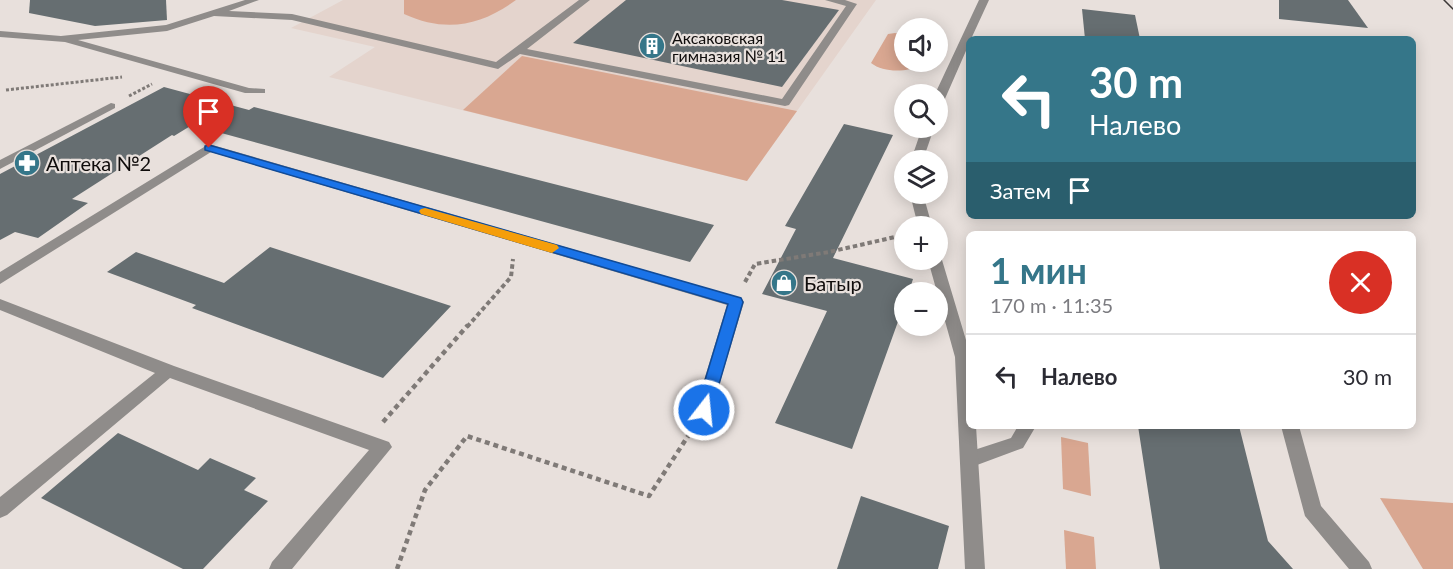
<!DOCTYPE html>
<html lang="ru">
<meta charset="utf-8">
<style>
:root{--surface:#fff;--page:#f7f7f7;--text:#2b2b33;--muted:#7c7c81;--line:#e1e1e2;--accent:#357689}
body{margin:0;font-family:Lato,sans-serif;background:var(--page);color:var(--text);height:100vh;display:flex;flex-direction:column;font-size:22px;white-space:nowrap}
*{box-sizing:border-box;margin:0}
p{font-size:20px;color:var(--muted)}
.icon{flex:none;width:33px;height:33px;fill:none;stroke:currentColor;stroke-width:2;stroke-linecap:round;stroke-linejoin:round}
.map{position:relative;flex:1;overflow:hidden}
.panel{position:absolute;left:966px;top:231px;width:450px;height:198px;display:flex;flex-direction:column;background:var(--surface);border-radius:9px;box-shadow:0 3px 15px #0003}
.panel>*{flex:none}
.hud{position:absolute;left:966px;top:36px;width:450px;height:183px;border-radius:9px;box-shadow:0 3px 15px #0003;background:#357689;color:#fff;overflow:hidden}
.controls{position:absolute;left:894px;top:18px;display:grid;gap:12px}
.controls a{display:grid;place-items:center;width:54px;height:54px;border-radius:50%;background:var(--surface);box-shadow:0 3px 15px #0003;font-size:30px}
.pin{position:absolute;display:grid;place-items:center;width:51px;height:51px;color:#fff;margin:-62px -26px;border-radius:50% 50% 50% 0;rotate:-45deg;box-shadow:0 0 6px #0007}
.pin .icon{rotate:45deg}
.me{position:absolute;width:66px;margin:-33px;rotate:16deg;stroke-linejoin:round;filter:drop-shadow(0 0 4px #0008)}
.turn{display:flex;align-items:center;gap:21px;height:126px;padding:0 24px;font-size:27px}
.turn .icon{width:78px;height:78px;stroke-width:2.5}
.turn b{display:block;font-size:42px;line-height:51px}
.then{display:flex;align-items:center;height:57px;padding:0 24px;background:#0003;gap:12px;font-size:22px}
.round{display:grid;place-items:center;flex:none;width:63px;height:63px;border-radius:32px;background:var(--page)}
.overview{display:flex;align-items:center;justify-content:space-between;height:102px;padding:0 24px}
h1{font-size:36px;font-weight:700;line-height:45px;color:var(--accent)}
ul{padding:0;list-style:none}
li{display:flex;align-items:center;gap:18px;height:84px;padding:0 24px;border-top:2px solid var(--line)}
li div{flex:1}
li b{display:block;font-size:22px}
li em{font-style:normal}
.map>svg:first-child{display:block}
.built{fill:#e4d4cd}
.green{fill:#d9a791}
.building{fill:#666e71}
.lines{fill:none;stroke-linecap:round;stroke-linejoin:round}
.path-far2{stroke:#7f7a77;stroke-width:3;stroke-dasharray:3 2;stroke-linecap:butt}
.path-far1{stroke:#7f7a77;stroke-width:4;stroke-dasharray:4.5 3;stroke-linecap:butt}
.path{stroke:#7f7a77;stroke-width:4.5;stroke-dasharray:5 4;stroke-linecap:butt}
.service{fill:#8f8c8a;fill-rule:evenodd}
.minor{fill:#8f8c8a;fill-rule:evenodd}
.tram{stroke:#3c3837;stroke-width:1.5}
.route{fill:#1a73e8;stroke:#114b97;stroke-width:1.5}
.slow{fill:#f59e0b}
.labels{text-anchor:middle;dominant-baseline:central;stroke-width:4.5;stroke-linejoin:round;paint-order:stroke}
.far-poi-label{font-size:16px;fill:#0f0c0b;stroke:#e8e0dc;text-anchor:start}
.poi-label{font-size:20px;fill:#0f0c0b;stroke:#e8e0dc;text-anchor:start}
</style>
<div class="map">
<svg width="1453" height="569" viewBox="0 0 1453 569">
<rect width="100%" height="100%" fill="#e8e0dc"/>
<path class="built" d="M343,0H876L747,181L329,77L375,47L291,28Z"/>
<g class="green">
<path d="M404,0H516C480,26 446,33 404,14Z"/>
<path d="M895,33L904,35V62H914L910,69C898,72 881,71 871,63L888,34Z"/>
<path d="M522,56L797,111L747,181L463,110Z"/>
<path d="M1061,437L1088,443L1091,496L1063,489Z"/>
<path d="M1380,498L1453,503V569H1423Z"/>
<path d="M1064,530L1094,537L1096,569H1066Z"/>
</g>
<g class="building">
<path d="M30,0H166L167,20L95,26L29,13Z"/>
<path d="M626,0H782L839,10L782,87L573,43Z"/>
<path d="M1279,0H1348L1368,28L1279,19Z"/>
<path d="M1082,9L1135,15L1140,39H1085Z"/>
<path d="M164,87L249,110L254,107L714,225L690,262L192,125L174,136L172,135L72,199L88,203L38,238L15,232L0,240V174Z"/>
<path d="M844,124L893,135L833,258L913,279L909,292H904V305L852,449L775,423L827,311L762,294L796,229L785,226Z"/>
<path d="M270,247L451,306L383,378L192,308L196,305L107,272L136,252L224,283Z"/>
<path d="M1138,426H1239L1268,541L1293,569H1160Z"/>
<path d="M118,433L198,470L210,458L256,478L244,490L268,501L203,569H183L41,498Z"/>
<path d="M861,496L949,526L938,569H837Z"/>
</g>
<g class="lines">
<g class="path-far2">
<path d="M6,90L122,77"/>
<path d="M129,96L152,84"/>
<path d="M207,128L231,107"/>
</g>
<g class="path-far1">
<path d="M745,282L755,264L829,252L904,235"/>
<path d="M467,327L511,277L513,259"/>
</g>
<g class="path">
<path d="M383,422L468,325"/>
<path d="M397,569L425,490L467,436L649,496L692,430"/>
</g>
<g class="service">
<path d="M245,0H259L229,11L292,14L496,62L579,0H590L527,49L782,99L846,6L825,0H845L857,4L789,105L785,106L520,54L498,69L292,20L214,16L167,31L78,40L249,88L265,89V93H245L65,42L0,37V31L61,36L166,25Z"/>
<path d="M111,103L115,104V108L0,169V160Z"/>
<path d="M209,144L741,298L744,302L710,415L704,417L698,415L695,410L727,305L211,152L0,284V272Z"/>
<path d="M0,299L174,366L389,442L392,447L292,569H269L272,562L369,450L170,378L7,515L0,518V497L155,373L0,310Z"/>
<path d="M1018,426H1036L1023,448L969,468L962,466L960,460L962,454L1011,438Z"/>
<path d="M1281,426H1299L1321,506L1369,562L1372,569H1349L1305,516Z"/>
</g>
<g class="minor">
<path d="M979,0H989L971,39H969V44L944,101L938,104V94H935Z"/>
<path d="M922,128H934L923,160H911Z"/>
<path d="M910,194H923L932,226H918Z"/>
<path d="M938,256L942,260L969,350V426H976L985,569H965L955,357L928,260H938Z"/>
</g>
<path class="tram" d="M1444,0L1453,9"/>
</g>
<path class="route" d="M209,145L741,298L743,302L710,415L704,417L699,415L696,410L728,304L205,150V146Z"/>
<path class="slow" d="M425,208L557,245L559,248L552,253L421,214L419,211L421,209Z"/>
<defs>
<g id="building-disc" transform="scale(1.35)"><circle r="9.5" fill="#357689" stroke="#e8e0dc"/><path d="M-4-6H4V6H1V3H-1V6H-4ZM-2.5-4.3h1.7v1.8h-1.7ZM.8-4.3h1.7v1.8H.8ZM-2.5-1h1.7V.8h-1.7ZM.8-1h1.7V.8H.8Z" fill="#fff"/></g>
<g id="pharmacy-disc" transform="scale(1.35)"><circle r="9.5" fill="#357689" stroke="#e8e0dc"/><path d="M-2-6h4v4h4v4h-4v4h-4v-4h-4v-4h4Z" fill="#fff"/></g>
<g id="shop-disc" transform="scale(1.35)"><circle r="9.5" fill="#357689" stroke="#e8e0dc"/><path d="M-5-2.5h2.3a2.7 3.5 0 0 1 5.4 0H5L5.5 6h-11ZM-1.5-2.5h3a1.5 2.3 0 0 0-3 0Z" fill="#fff"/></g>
</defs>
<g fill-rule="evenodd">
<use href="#building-disc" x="652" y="46"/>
<use href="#pharmacy-disc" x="27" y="163"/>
<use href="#shop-disc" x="784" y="283"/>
</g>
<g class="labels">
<g class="far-poi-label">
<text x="672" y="37">Аксаковская<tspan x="672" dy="18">гимназия № 11</tspan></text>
</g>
<g class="poi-label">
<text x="46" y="163">Аптека №2</text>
<text x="804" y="283">Батыр</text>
</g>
</g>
</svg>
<div class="controls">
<a><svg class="icon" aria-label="sound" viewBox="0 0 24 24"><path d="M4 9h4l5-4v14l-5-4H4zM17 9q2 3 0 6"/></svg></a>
<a><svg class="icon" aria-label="search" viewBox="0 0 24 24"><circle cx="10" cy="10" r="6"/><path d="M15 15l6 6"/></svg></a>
<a><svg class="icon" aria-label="layers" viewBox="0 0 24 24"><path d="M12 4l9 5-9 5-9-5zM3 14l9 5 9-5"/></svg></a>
<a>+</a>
<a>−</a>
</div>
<div class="pin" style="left:209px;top:148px;background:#d93025"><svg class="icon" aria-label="arrive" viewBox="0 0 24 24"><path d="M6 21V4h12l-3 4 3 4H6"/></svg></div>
<svg class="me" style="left:704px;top:410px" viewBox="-20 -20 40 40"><circle r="17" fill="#1a73e8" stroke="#fff" stroke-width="3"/><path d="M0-11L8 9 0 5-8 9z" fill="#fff"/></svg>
<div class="hud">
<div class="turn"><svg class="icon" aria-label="left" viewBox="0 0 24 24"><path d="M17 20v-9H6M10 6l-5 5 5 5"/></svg><div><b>30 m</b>Налево</div></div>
<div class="then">Затем<svg class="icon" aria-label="arrive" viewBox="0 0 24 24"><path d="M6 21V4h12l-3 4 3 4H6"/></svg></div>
</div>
<section class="panel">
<div class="overview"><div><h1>1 мин</h1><p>170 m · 11:35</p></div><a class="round" style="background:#d93025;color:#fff"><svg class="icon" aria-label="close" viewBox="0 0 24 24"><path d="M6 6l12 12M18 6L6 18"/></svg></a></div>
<ul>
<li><svg class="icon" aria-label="left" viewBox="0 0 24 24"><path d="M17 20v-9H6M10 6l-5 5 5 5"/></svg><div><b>Налево</b></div><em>30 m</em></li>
</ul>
</section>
</div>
